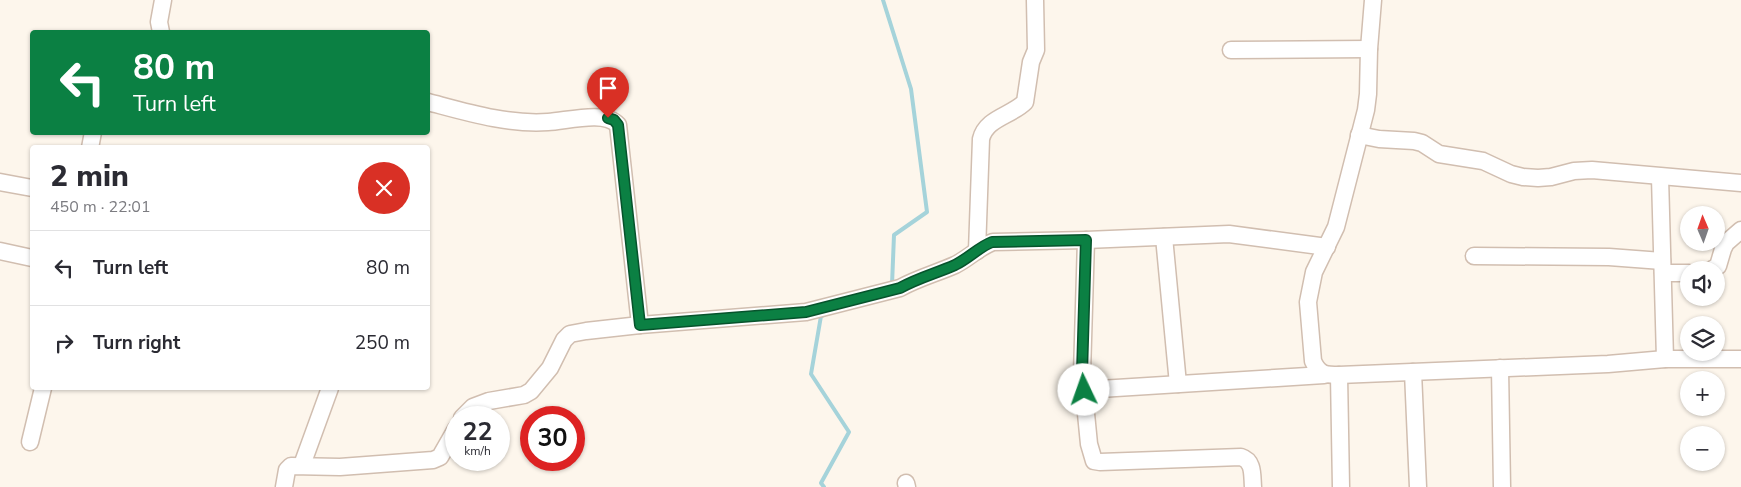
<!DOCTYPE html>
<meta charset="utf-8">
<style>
:root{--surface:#fff;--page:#f2f2f3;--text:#2b2b33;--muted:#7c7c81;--line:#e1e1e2}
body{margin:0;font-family:"Nunito Sans",sans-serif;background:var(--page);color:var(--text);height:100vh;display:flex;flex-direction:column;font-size:19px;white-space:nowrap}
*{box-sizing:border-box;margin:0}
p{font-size:16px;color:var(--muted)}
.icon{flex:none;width:28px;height:28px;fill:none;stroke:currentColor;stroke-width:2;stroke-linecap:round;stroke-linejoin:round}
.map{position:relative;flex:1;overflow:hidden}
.sheet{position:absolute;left:30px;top:145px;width:400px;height:245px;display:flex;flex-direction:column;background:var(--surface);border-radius:5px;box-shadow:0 1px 4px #0004}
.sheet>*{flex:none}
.guide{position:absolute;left:30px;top:30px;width:400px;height:105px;border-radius:5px;box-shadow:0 1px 4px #0004;background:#0b8043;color:#fff;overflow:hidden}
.needle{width:32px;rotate:358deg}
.tools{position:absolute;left:1680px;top:206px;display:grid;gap:10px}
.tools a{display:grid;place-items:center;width:45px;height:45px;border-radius:50%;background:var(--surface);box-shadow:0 1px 4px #0004;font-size:25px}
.speed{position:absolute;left:445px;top:406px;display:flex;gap:10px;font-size:25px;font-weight:700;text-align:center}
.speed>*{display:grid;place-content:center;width:65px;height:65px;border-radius:50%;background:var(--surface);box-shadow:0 1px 4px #0004;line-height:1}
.speed small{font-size:12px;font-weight:400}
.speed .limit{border:8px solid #d22;background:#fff;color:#111}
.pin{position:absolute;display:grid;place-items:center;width:42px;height:42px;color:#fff;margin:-51px -21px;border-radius:50% 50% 50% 0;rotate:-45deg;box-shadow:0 0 5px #0007}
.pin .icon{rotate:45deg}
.me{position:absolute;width:55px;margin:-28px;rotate:357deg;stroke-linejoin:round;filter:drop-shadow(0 0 4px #0008)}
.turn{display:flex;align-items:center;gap:18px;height:105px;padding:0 20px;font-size:22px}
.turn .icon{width:65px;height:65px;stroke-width:2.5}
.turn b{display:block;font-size:35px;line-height:42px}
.round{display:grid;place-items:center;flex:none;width:52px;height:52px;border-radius:26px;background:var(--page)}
.summary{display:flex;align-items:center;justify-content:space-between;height:85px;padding:0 20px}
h1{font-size:30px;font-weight:800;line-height:38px}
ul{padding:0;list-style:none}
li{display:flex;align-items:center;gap:15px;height:75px;padding:0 20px;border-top:1px solid var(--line)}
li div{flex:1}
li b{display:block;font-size:19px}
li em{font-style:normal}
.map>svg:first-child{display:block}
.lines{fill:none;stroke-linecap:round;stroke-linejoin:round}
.stream{stroke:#a5d3da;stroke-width:4}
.minor-casing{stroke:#d1beb0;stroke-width:19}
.minor{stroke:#fff;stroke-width:16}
.route-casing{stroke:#07532c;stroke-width:12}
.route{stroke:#0b8043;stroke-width:9}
</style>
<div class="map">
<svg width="1741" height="487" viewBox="0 0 1741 487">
<rect width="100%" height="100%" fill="#fdf6ec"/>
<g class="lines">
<g class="stream">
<path d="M883,0L911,89L927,212L894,235L892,285"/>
<path d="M824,487L821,483L849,432L811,374L821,316L824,315"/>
</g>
<g class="minor-casing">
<g id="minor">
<path d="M1373,0L1369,49L1368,94L1366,110L1336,227L1314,272L1308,302L1313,361C1319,375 1326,375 1339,375L1608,364L1665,359H1741"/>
<path d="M161,32L159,22L163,0"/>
<path d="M1231,50L1369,49"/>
<path d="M428,102C466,112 508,125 548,122C567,121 605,110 618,125L640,325"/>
<path d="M1359,135L1379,139L1414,141L1422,143L1439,154L1483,161L1511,174L1523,177L1538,178L1551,177L1574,171L1592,170L1741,183"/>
<path d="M90,148L93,132"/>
<path d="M1660,177L1665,359"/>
<path d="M0,182L32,188"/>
<path d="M1164,237L1178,384"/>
<path d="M1086,240L1082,373L1089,444L1094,461L1100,462L1241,457C1254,461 1252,475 1253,487"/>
<path d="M0,251L32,258"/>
<path d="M977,251L981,139C986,118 1011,116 1025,102L1031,62L1036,50L1035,0"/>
<path d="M1474,256L1609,257L1662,261"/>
<path d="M1711,270L1718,266L1723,249L1726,243L1741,230"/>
<path d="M1663,273H1689"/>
<path d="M1500,368L1502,487"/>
<path d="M1413,372L1418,487"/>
<path d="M1339,375L1341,487"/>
<path d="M1084,390L1324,375"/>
<path d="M462,418L473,407L489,401L524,395L531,391L550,368L564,340L570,334L586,331L640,325L806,312L900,288C918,278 937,273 955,265C969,258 979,247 993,242L1086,240L1229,234L1327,247"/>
<path d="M30,442L43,388"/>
<path d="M302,465L330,388"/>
<path d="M906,483L907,487"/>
<path d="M284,487L287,470L291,466L340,467L433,460L440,457L456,429"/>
</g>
</g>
<use href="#minor" class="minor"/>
</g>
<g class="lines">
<g class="route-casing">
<path id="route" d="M608,118L614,120L618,125L640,325L806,312L900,288C918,278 937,273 955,265C969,258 979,247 992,242L1086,240L1082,373L1084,390"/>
</g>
<use href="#route" class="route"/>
</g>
</svg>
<div class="tools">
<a><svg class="needle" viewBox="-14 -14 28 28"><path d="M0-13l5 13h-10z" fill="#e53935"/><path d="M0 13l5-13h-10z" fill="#7c7c81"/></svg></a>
<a><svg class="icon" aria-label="sound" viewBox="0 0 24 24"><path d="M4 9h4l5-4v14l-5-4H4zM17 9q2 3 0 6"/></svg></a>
<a><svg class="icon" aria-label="layers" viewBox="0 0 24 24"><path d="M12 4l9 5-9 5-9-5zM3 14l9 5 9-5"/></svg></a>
<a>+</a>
<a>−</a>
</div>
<div class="speed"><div>22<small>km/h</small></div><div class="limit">30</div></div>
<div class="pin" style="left:608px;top:118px;background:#d93025"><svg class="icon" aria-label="arrive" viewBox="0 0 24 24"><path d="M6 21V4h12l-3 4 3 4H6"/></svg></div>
<svg class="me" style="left:1084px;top:390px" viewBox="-20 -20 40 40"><circle r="19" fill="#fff"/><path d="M0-13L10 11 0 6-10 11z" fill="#0b8043"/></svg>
<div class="guide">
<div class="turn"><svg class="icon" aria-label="left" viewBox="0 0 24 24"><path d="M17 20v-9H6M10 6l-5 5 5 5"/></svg><div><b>80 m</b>Turn left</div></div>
</div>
<section class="sheet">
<div class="summary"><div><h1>2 min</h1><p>450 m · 22:01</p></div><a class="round" style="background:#d93025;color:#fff"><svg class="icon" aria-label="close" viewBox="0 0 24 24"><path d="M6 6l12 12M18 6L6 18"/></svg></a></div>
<ul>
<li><svg class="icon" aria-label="left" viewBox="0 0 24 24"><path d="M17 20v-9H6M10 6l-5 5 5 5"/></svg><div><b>Turn left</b></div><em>80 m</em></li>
<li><svg class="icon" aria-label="right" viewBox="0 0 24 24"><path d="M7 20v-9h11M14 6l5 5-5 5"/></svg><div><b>Turn right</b></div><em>250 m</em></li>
</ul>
</section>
</div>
